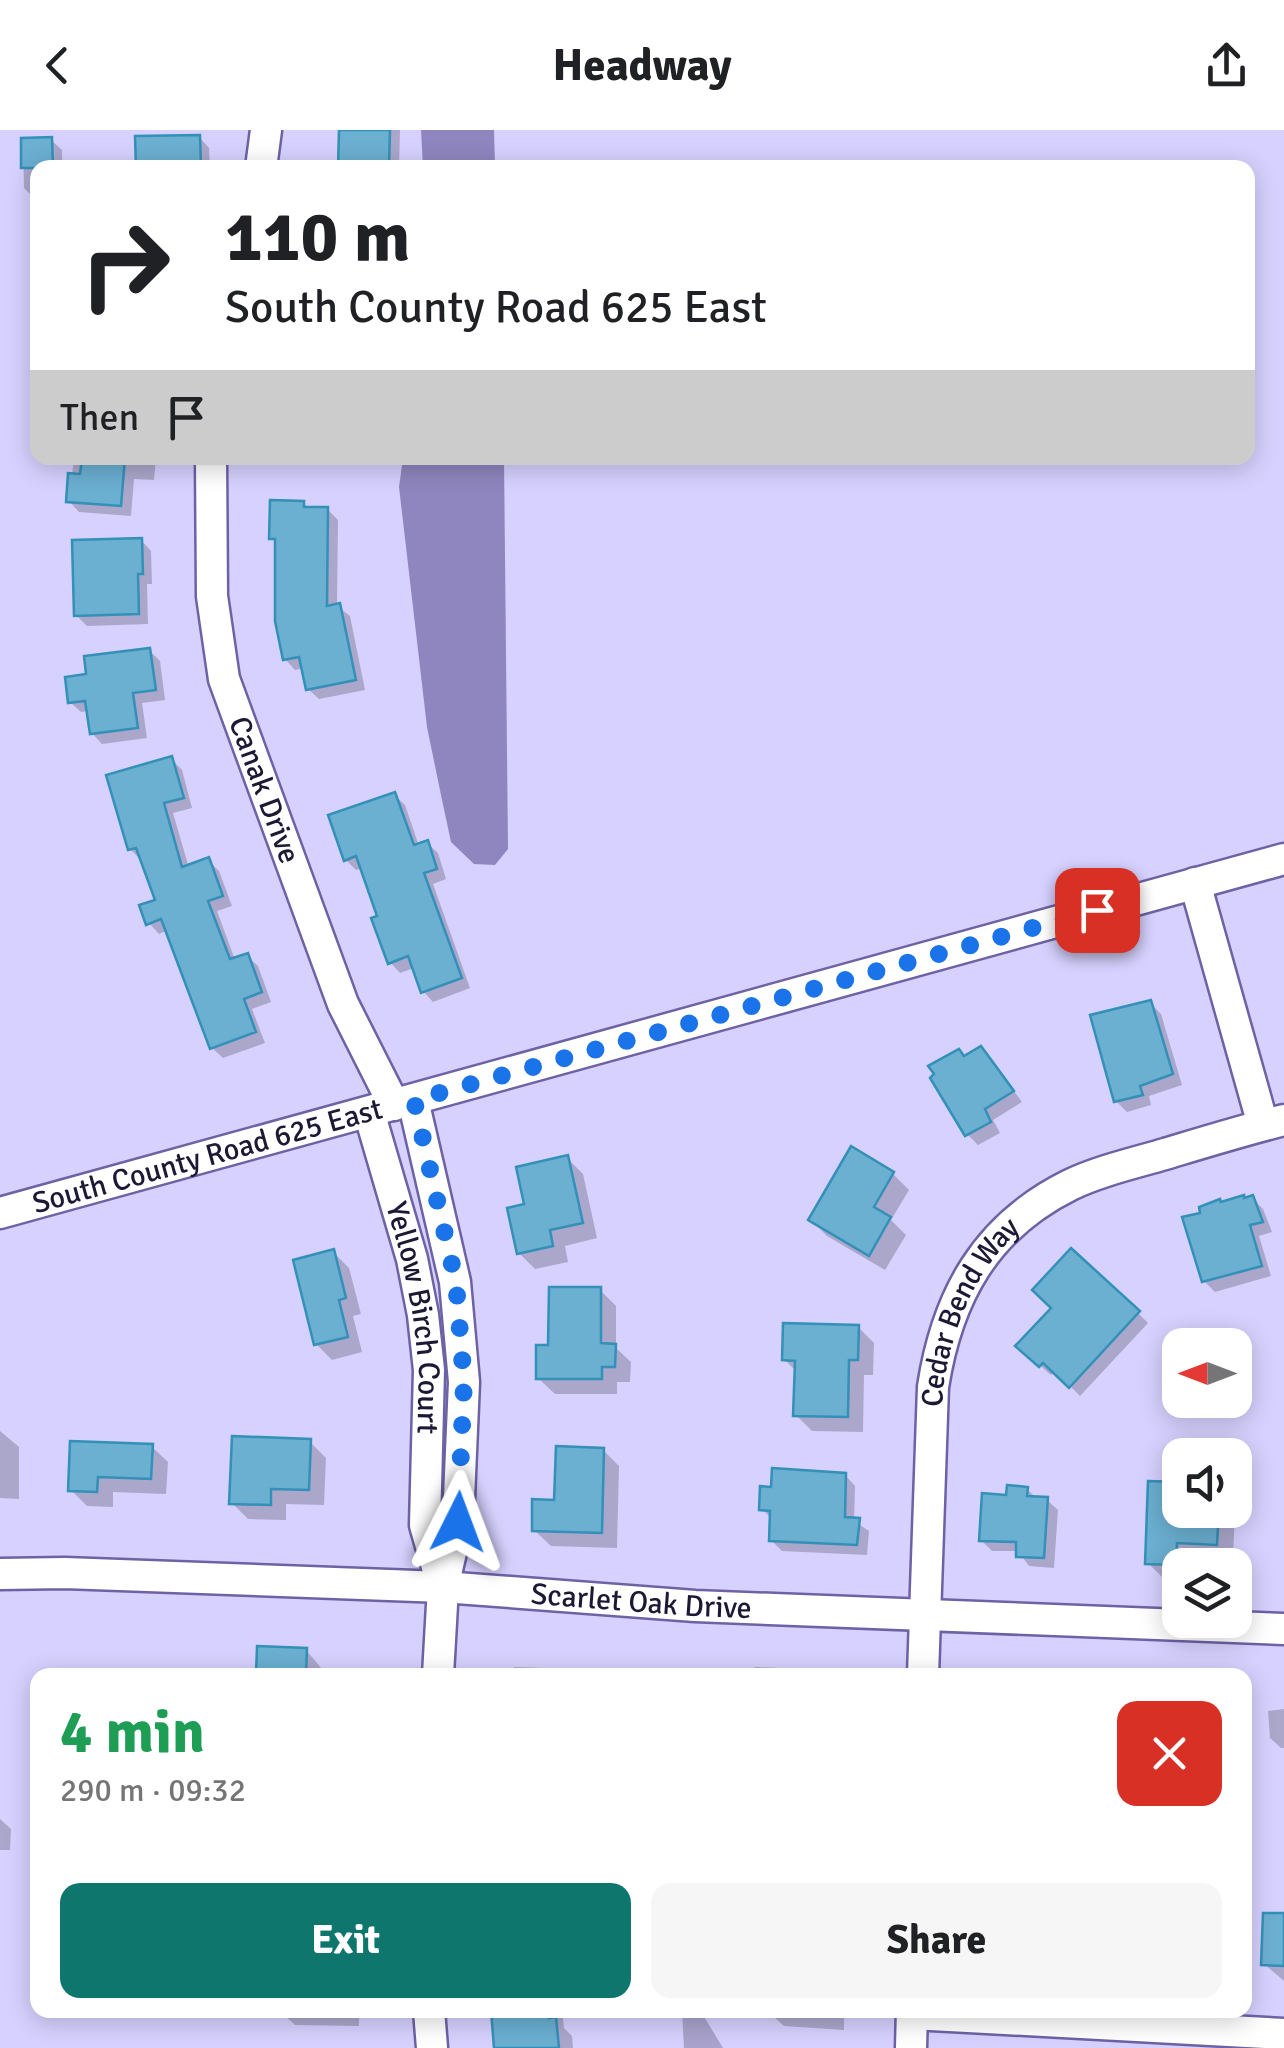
<!DOCTYPE html>
<meta charset="utf-8">
<style>
:root{--surface:#fff;--page:#f6f6f6;--text:#202124;--muted:#757577;--accent:#0f766e}
body{margin:0;font-family:Signika,sans-serif;background:var(--page);color:var(--text);height:100vh;display:flex;flex-direction:column;font-size:38px;white-space:nowrap}
*{box-sizing:border-box;margin:0}
p{font-size:32px;color:var(--muted)}
.icon{flex:none;width:55px;height:55px;fill:none;stroke:currentColor;stroke-width:2;stroke-linecap:round;stroke-linejoin:round}
.map{position:relative;flex:1;overflow:hidden}
.side{position:absolute;left:30px;top:1538px;width:1222px;height:350px;display:flex;flex-direction:column;background:var(--surface);border-radius:20px;box-shadow:0 5px 25px #0003}
.side>*{flex:none}
.banner{position:absolute;left:30px;top:30px;width:1225px;height:305px;border-radius:20px;box-shadow:0 5px 25px #0003;background:#fff;color:var(--text);overflow:hidden}
.needle{width:65px;rotate:270deg}
.buttons{position:absolute;left:1162px;top:1198px;display:grid;gap:20px}
.buttons a{display:grid;place-items:center;width:90px;height:90px;border-radius:20px;background:var(--surface);box-shadow:0 5px 25px #0003;font-size:50px}
.pin{position:absolute;display:grid;place-items:center;width:85px;height:85px;color:#fff;margin:-42px;border-radius:20px;box-shadow:0 5px 15px #0006}
.me{position:absolute;width:110px;margin:-55px;rotate:3deg;stroke-linejoin:round;filter:drop-shadow(0 0 8px #0008)}
.turn{display:flex;align-items:center;gap:35px;height:210px;padding:0 30px;font-size:45px}
.turn .icon{width:130px;height:130px;stroke-width:2.5}
.turn b{display:block;font-size:70px;line-height:85px}
.then{display:flex;align-items:center;height:95px;padding:0 30px;background:#0003;gap:20px;font-size:38px}
.round{display:grid;place-items:center;flex:none;width:105px;height:105px;border-radius:20px;background:var(--page)}
.overview{display:flex;align-items:center;justify-content:space-between;height:170px;padding:0 30px}
h1{font-size:60px;font-weight:700;line-height:75px;color:#1e9e55}
.primary-button{display:flex;gap:20px;margin-top:auto;padding:20px 30px}
.primary-button a{flex:1;height:115px;border-radius:20px;background:var(--accent);color:#fff;font-size:40px;font-weight:700;line-height:115px;text-align:center}
.primary-button a+a{background:var(--page);color:var(--text)}
header{display:flex;justify-content:space-between;align-items:center;height:130px;padding:0 30px;background:var(--surface);font-size:45px;font-weight:700}
.map>svg:first-child{display:block}
.green{fill:#a9a3cd}
.water{fill:#8f86bf}
.shadow{fill:#0003}
.building{fill:#6bafd1;stroke:#3390b8;stroke-width:2.5}
.lines{fill:none;stroke-linecap:round;stroke-linejoin:round}
.minor-casing{stroke:#6e62a5;stroke-width:35}
.minor{stroke:#fff;stroke-width:30}
.route{stroke:#1a73e8;stroke-width:18;stroke-dasharray:0 32.4}
.labels{text-anchor:middle;dominant-baseline:central;stroke-width:8;stroke-linejoin:round;paint-order:stroke}
.street-label{font-size:30px;fill:#1d1834;stroke:#d6d1fe}
</style>
<header><svg class="icon" aria-label="back" viewBox="0 0 24 24"><path d="M15 5l-7 7 7 7"/></svg>Headway<svg class="icon" aria-label="share" viewBox="0 0 24 24"><path d="M12 15V3M7 8l5-5 5 5M5 13v7h14v-7"/></svg></header>
<div class="map">
<svg width="1284" height="1918" viewBox="0 0 1284 1918">
<rect width="100%" height="100%" fill="#d6d1fe"/>
<path class="green" d="M682,1880H700L723,1918H684Z"/>
<g class="water">
<path d="M421,0H494L495,37H423Z"/>
<path d="M403,328H504L508,719L495,735L474,734L451,712L441,665L427,597L399,357Z"/>
</g>
<g class="shadow">
<path d="M342,0H400L399,38H337L341,35Z"/>
<path d="M199,7L209,18L210,38H138Z"/>
<path d="M23,10H51L62,20V38H38V95L32,89L31,65L24,58Z"/>
<path d="M74,328H156L154,350L134,349L131,386L79,382L69,371Z"/>
<path d="M303,373L310,379H327L338,390L337,476L350,486L365,560L319,569L308,559L304,538L295,540L285,529L277,413L272,408Z"/>
<path d="M141,410L151,421L152,454H147L148,494L87,496L76,485Z"/>
<path d="M149,520L160,531L165,570L142,573L147,608L102,614L92,603L89,581L81,582L70,572L89,546Z"/>
<path d="M171,629L182,640L192,678L173,683L189,738L208,730L219,741L232,776L217,781L235,830L247,826L258,836L271,872L252,879L265,913L223,928L212,918L168,800L159,804L149,793L158,771L140,729L130,719Z"/>
<path d="M394,665L405,675L419,716L427,713L438,723L446,749L433,754L470,858L433,872L423,861L414,838L400,843L390,832L381,788L363,738L356,740L346,730Z"/>
<path d="M1150,873L1161,884L1182,955L1149,966L1151,975L1127,982L1116,971Z"/>
<path d="M965,929L991,930L1022,972L993,990L1000,1003L978,1015L967,1004L937,945Z"/>
<path d="M567,1028L583,1044L597,1108L565,1116L568,1132L535,1139L519,1123L527,1076Z"/>
<path d="M893,1044L909,1060L891,1090L906,1105L885,1140L827,1106L811,1090Z"/>
<path d="M1252,1068L1263,1079L1272,1102L1259,1106L1271,1146L1215,1162L1204,1151L1203,1085Z"/>
<path d="M333,1122L349,1138L361,1184L353,1186L362,1222L332,1230L316,1214Z"/>
<path d="M600,1160L616,1176V1218L631,1232L630,1252H617V1264H555L538,1248L551,1218Z"/>
<path d="M1138,1183L1148,1193L1080,1266L1055,1241L1051,1245L1029,1226Z"/>
<path d="M858,1197L874,1213L873,1245H864L863,1302L812,1301L796,1285L797,1242L784,1229Z"/>
<path d="M0,1301L19,1317V1369L0,1368Z"/>
<path d="M310,1312L326,1328L324,1375L286,1374V1390L248,1389L232,1373Z"/>
<path d="M151,1316L168,1332L166,1364L113,1362V1377L87,1376L71,1360Z"/>
<path d="M603,1320L619,1336L617,1418L551,1416L534,1400Z"/>
<path d="M845,1345L855,1356L854,1391L869,1401L867,1425L782,1421L771,1410L772,1389L762,1379Z"/>
<path d="M1180,1355V1380H1235L1233,1430L1192,1428V1435H1180V1449H1164L1148,1433Z"/>
<path d="M1027,1359L1037,1369L1047,1370L1058,1380L1054,1438L1029,1436L1018,1421H992L981,1410L1008,1367Z"/>
<path d="M306,1520L322,1539H340L346,1545H259Z"/>
<path d="M514,1537L574,1539L580,1545H514Z"/>
<path d="M755,1537L850,1541L854,1545H754Z"/>
<path d="M1284,1579V1618H1281L1270,1608L1268,1581Z"/>
<path d="M0,1689L11,1699L10,1720H0Z"/>
<path d="M1284,1786V1851L1264,1834Z"/>
<path d="M279,1880H359V1896L295,1895Z"/>
<path d="M494,1880H562L564,1898L572,1906L573,1918H498Z"/>
<path d="M774,1880H844V1900L784,1896L773,1886Z"/>
</g>
<g class="building">
<path d="M339,0H390L389,38H338Z"/>
<path d="M200,5L201,37L136,38L135,6Z"/>
<path d="M52,7L53,38H21V8Z"/>
<path d="M82,328H125L121,376L66,372L68,343L80,344Z"/>
<path d="M270,370L304,371V377H328L327,476L340,473L356,550L306,560L299,527L283,530L275,491V409H269Z"/>
<path d="M142,408L143,444H138L139,484L74,486L72,410Z"/>
<path d="M150,518L156,560L133,563L138,598L90,604L85,571L68,573L65,547L86,544L84,526Z"/>
<path d="M172,626L184,668L164,673L182,737L209,727L223,766L208,771L230,829L248,823L262,862L244,869L256,902L210,919L161,789L146,795L139,775L155,770L136,718L128,720L106,645Z"/>
<path d="M395,662L414,715L428,710L437,739L424,743L462,848L421,863L408,826L388,834L371,788L377,786L356,726L344,731L328,685Z"/>
<path d="M1151,870L1173,944L1140,956L1143,965L1114,972L1090,885Z"/>
<path d="M981,916L1014,961L985,979L991,992L965,1006L930,948L934,944L928,936L959,919L964,926Z"/>
<path d="M851,1016L894,1042L874,1077L891,1087L869,1126L808,1090Z"/>
<path d="M568,1025L583,1093L550,1100L553,1116L517,1124L507,1078L524,1074L516,1037Z"/>
<path d="M1244,1065V1068L1253,1065L1263,1092L1250,1095L1262,1136L1202,1152L1182,1087L1200,1083L1199,1077L1220,1069L1221,1072Z"/>
<path d="M1071,1118L1140,1181L1069,1258L1043,1233L1039,1237L1015,1216L1051,1178L1032,1160Z"/>
<path d="M334,1119L346,1168L339,1170L348,1207L314,1215L293,1130Z"/>
<path d="M549,1157H601V1213L616,1214L615,1237H602V1249H536V1215H548Z"/>
<path d="M783,1193L859,1195L858,1230H849L848,1287L793,1286L795,1231L782,1230Z"/>
<path d="M232,1306L311,1309L309,1360L271,1359V1375L229,1374Z"/>
<path d="M70,1311L153,1314L151,1349L98,1347L97,1362L68,1361Z"/>
<path d="M556,1316L604,1318L602,1403L532,1401V1369L554,1370Z"/>
<path d="M772,1338L846,1343L845,1387L860,1388L857,1415L769,1411L770,1381L759,1380L760,1356L771,1357Z"/>
<path d="M1148,1351L1180,1352V1380H1219L1217,1415L1177,1413L1176,1435L1145,1434Z"/>
<path d="M1007,1355L1028,1357L1027,1366L1048,1367L1044,1428L1016,1427V1412L979,1411L982,1363L1006,1365Z"/>
<path d="M257,1516L307,1518L306,1545H256Z"/>
<path d="M1263,1783H1284V1836L1261,1835Z"/>
<path d="M491,1880H549V1888L556,1887L559,1918H494Z"/>
</g>
<g class="lines">
<g class="minor-casing">
<g id="minor">
<path d="M261,38L266,0"/>
<path id="s1" d="M211,328L212,466L224,549L343,874L394,975"/>
<path d="M1195,753L1263,995"/>
<path d="M413,970L455,1152L464,1252L458,1392L443,1457L438,1545"/>
<path id="s2" d="M369,982L412,1129L423,1185L429,1240L425,1395L442,1454"/>
<path id="s3" d="M0,1083L1284,729"/>
<path id="s4" d="M0,1444L65,1443L443,1457L695,1476L1284,1499"/>
<path id="s5" d="M923,1545L933,1257C947,1167 985,1097 1070,1055C1099,1041 1134,1033 1165,1024C1205,1012 1244,1000 1284,990"/>
<path d="M429,1880L432,1918"/>
<path d="M912,1884L1284,1904"/>
<path d="M911,1918L912,1880"/>
</g>
</g>
<use href="#minor" class="minor"/>
</g>
<g class="lines">
<path class="route" d="M458,1392L464,1252L456,1152L414,970L1097,780"/>
</g>
<g class="labels">
<g class="street-label">
<text stroke="none"><textPath href="#s1" startOffset="340">Canak Drive</textPath></text>
<text stroke="none"><textPath href="#s3" startOffset="215">South County Road 625 East</textPath></text>
<text stroke="none"><textPath href="#s5" startOffset="372">Cedar Bend Way</textPath></text>
<text stroke="none"><textPath href="#s2" startOffset="212">Yellow Birch Court</textPath></text>
<text stroke="none"><textPath href="#s4" startOffset="642">Scarlet Oak Drive</textPath></text>
</g>
</g>
</svg>
<div class="buttons">
<a><svg class="needle" viewBox="-14 -14 28 28"><path d="M0-13l5 13h-10z" fill="#e53935"/><path d="M0 13l5-13h-10z" fill="#757577"/></svg></a>
<a><svg class="icon" aria-label="sound" viewBox="0 0 24 24"><path d="M4 9h4l5-4v14l-5-4H4zM17 9q2 3 0 6"/></svg></a>
<a><svg class="icon" aria-label="layers" viewBox="0 0 24 24"><path d="M12 4l9 5-9 5-9-5zM3 14l9 5 9-5"/></svg></a>
</div>
<div class="pin" style="left:1097px;top:780px;background:#d93025"><svg class="icon" aria-label="arrive" viewBox="0 0 24 24"><path d="M6 21V4h12l-3 4 3 4H6"/></svg></div>
<svg class="me" style="left:458px;top:1392px" viewBox="-20 -20 40 40"><path d="M0-17L14 15 0 8-14 15z" fill="#1a73e8" stroke="#fff" stroke-width="4"/></svg>
<div class="banner">
<div class="turn"><svg class="icon" aria-label="right" viewBox="0 0 24 24"><path d="M7 20v-9h11M14 6l5 5-5 5"/></svg><div><b>110 m</b>South County Road 625 East</div></div>
<div class="then">Then<svg class="icon" aria-label="arrive" viewBox="0 0 24 24"><path d="M6 21V4h12l-3 4 3 4H6"/></svg></div>
</div>
<section class="side">
<div class="overview"><div><h1>4 min</h1><p>290 m · 09:32</p></div><a class="round" style="background:#d93025;color:#fff"><svg class="icon" aria-label="close" viewBox="0 0 24 24"><path d="M6 6l12 12M18 6L6 18"/></svg></a></div>
<div class="primary-button"><a>Exit</a><a>Share</a></div>
</section>
</div>
